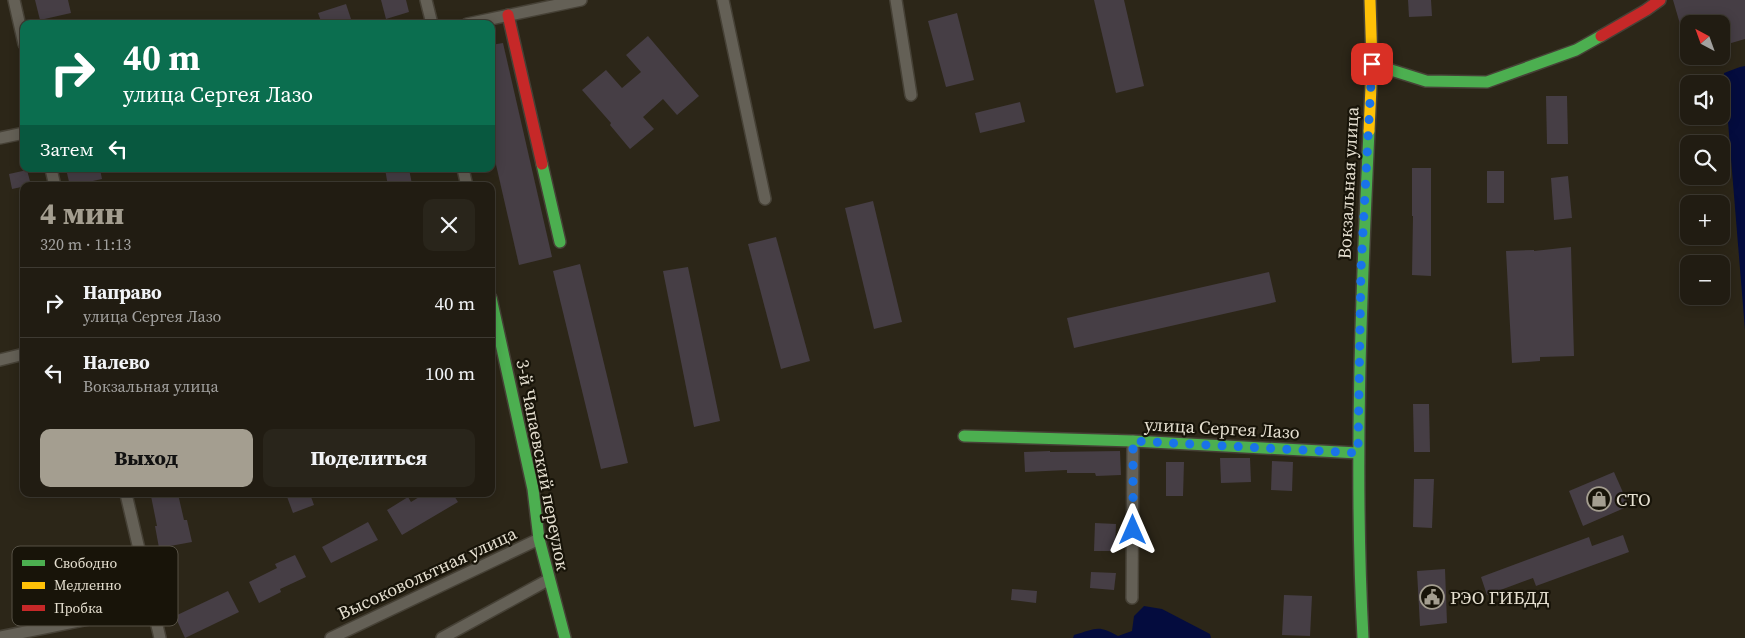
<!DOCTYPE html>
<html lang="ru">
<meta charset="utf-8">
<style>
:root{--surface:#211c12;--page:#29251b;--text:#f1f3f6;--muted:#a2a19f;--line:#3e3a32;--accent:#a49e90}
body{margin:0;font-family:"Source Serif 4",serif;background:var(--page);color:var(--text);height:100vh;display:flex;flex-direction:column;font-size:19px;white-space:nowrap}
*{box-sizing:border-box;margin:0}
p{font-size:16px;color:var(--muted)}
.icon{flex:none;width:28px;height:28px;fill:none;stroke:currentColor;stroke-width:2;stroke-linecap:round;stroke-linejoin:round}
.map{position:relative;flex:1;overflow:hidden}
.sheet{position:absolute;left:20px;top:182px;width:475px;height:315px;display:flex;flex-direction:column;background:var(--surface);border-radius:10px;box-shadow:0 2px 12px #0003,0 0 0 1px var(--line)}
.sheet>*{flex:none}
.hud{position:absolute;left:20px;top:20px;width:475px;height:152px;border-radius:10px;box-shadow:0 2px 12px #0003,0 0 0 1px var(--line);background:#0b6e4f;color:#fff;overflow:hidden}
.needle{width:32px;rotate:319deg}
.tools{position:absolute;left:1680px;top:15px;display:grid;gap:10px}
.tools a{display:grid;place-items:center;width:50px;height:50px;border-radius:10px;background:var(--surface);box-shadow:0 2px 12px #0003,0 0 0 1px var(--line);font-size:25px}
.pin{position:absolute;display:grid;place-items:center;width:42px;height:42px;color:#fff;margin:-21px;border-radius:10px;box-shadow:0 2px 8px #0006}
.me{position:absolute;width:55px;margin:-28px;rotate:0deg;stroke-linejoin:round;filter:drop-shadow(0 0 4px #0008)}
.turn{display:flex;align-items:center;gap:18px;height:105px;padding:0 20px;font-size:22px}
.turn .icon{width:65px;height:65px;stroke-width:2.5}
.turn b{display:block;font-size:35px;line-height:42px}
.then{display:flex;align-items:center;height:48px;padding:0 20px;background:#0003;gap:10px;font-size:19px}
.round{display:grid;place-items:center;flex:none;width:52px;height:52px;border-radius:10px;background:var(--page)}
.summary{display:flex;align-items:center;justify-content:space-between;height:85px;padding:0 20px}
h1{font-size:30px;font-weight:800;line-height:38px;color:var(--accent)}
.button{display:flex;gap:10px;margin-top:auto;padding:10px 20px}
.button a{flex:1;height:58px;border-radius:10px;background:var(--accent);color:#111;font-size:20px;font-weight:800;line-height:58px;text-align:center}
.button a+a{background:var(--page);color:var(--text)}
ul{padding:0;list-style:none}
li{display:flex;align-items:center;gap:15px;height:70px;padding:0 20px;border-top:1px solid var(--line)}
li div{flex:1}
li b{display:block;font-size:19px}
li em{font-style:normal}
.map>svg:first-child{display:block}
.water{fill:#040c3e}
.building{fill:#463e45}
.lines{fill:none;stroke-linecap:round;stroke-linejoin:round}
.street-casing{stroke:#464136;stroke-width:14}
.fast-casing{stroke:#464136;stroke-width:14}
.slow-casing{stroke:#464136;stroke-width:14}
.jam-casing{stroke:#464136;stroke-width:14}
.street{stroke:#646056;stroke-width:11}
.fast{stroke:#4caf50;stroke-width:11}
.slow{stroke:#ffc107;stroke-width:11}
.jam{stroke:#c62828;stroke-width:11}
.route{stroke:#1a73e8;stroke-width:9;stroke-dasharray:0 16.2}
.labels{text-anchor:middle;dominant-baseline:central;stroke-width:4.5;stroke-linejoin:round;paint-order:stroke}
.street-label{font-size:18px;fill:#e5dfd0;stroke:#181409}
.poi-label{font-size:18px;fill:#e5dfd0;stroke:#181409;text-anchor:start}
.key{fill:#181409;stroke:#565145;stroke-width:1}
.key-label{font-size:14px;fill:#e5dfd0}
</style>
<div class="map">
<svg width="1745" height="638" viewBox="0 0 1745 638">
<rect width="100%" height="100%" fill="#2c2618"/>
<g class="water">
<path d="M1745,66V330L1724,73L1740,67Z"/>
<path d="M1144,606L1162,609L1210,634L1211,638H1073L1074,635C1095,629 1098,624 1118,636L1132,631L1134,616Z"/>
</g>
<g class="building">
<path d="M35,0H68L71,13L40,20Z"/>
<path d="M381,0H406L409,12L386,19Z"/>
<path d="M1094,0H1124L1144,86L1116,93Z"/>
<path d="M1408,0H1431L1432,16L1409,17Z"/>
<path d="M1673,0H1745V39L1721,46V24H1680Z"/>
<path d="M346,4L352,22L345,24H322L318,13Z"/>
<path d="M957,13L974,80L946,87L928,21Z"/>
<path d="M648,36L699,96L677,115L663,99L643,117L654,129L630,149L610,125L611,123L582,90L606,70L622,88L641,72L626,55Z"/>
<path d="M503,43L552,257L519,265L491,143V45Z"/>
<path d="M1546,96H1567L1568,144H1547Z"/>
<path d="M1020,102L1025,122L980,133L975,113Z"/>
<path d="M1412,168H1431V276L1412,275L1413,216H1412Z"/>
<path d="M66,169H100L102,179L70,186Z"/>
<path d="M385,169H409L412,184L388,186Z"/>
<path d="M27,170L31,185L12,189L9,174Z"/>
<rect x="1487" y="171" width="17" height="32"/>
<path d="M1568,176L1572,218L1554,220L1551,178Z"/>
<path d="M873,201L902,322L874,329L845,208Z"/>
<path d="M776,237L810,361L781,369L748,244Z"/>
<path d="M1571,247L1574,356L1540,357V361L1512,363L1506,251L1534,250V251Z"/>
<path d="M580,264L628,463L601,469L553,271Z"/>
<path d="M688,267L720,421L694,427L663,271Z"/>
<path d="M1269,272L1276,302L1074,348L1067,318Z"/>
<path d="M1413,404H1429L1430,452H1414Z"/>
<path d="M1050,451V452L1120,451L1121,475L1096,476L1095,473H1067V470L1025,472L1024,452Z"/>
<path d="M1220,458H1250L1251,482L1221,483Z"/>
<path d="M1272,461L1293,462L1292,491L1271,490Z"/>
<path d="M1166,462H1184L1183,496H1166Z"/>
<path d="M1614,472L1629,506L1583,526L1569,491Z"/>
<path d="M1414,479H1434L1432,528L1413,527Z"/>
<path d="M161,494H178L184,520H187L192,542L159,548L155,526H157L151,496Z"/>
<path d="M286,494H310L314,505L293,513Z"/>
<path d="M424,494H453L458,502L402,535L387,510L408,497L411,502Z"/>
<path d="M368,522L378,540L331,563L322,547Z"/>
<path d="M1095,523L1116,524L1115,551H1094Z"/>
<path d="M1623,535L1629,552L1536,586L1533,578L1487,595L1481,577L1589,537L1592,546Z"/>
<path d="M295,555L306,577L280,589L281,592L259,603L249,582L277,568L275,564Z"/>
<path d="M1445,569L1447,623L1420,626L1417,571Z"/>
<path d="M1091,572L1116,573L1114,590L1090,588Z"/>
<path d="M1012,589L1037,591L1036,603L1011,600Z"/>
<path d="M228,591L239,612L185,638L175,616Z"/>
<path d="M1284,595L1312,596L1310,636L1282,635Z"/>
</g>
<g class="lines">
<g class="street-casing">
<g id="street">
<path d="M14,0L24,44"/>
<path d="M426,0L432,24"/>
<path d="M723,0L765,199"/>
<path d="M896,0L911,95"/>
<path d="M467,24L581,0"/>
<path d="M0,138L24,133"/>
<path d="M51,169L55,186"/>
<path d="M463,169L467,186"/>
<path d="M0,360L24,354"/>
<path d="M126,494L160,638"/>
<path d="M1132,598L1133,441"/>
<path d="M0,637L153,606"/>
<path d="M331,638L539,539"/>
<path d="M442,638L548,580"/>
</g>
</g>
<g class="fast-casing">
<g id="fast">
<path d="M1372,64L1426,81L1487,82L1576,50L1601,36"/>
<path d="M542,164L560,242"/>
<path d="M491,298L533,489L539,539L565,638"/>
<path d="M964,436L1133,441L1358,453"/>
<path d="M1363,638C1354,469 1361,300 1369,131"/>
</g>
</g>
<g class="slow-casing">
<path id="slow" d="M1369,131L1372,64L1370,0"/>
</g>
<g class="jam-casing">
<g id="jam">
<path d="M508,15L542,164"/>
<path d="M1601,36L1646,10L1660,0"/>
</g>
</g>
<use href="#street" class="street"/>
<use href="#fast" class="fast"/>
<use href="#slow" class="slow"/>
<use href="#jam" class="jam"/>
</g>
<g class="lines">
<path class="route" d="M1133,530V441L1358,453L1361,269L1372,64"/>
</g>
<defs>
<g id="shop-ring" transform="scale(1.25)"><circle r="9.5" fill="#181409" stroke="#a49e90" stroke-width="1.5"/><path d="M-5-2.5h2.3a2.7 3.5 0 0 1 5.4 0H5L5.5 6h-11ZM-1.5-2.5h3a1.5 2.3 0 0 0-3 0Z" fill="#a49e90"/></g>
<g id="civic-ring" transform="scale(1.25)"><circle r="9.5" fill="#181409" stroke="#a49e90" stroke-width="1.5"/><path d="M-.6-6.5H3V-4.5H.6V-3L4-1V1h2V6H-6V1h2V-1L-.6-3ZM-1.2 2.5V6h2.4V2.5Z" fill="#a49e90"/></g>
</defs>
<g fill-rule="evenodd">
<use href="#shop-ring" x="1599" y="499"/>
<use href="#civic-ring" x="1432" y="597"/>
</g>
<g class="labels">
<g class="street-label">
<text transform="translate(1348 183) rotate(-87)">Вокзальная улица</text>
<text transform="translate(1222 428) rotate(3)">улица Сергея Лазо</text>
<text transform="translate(543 465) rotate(79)">3-й Чапаевский переулок</text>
<text transform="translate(427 573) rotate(-25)">Высоковольтная улица</text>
</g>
<g class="poi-label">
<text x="1616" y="499">СТО</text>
<text x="1450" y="597">РЭО ГИБДД</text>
</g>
</g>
<rect x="12" y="546" width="166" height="80" rx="8" class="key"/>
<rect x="22" y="560" width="23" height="6" fill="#4caf50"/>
<rect x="22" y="582" width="23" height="7" fill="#ffc107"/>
<rect x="22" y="605" width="23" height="6" fill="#c62828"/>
<g class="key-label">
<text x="54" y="568">Свободно</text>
<text x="54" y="590">Медленно</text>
<text x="54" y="613">Пробка</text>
</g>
</svg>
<div class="tools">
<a><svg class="needle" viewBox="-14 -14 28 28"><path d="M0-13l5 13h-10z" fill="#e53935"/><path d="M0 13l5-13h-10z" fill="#a2a19f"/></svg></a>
<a><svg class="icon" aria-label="sound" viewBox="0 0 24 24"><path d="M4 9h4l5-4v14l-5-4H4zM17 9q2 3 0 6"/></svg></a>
<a><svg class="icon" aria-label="search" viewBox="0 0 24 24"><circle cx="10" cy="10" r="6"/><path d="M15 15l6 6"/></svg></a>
<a>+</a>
<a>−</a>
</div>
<div class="pin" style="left:1372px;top:64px;background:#d93025"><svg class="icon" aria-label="arrive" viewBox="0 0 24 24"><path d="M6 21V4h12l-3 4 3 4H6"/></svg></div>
<svg class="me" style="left:1133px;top:530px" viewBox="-20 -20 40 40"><path d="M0-17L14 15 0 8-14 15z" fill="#1a73e8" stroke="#fff" stroke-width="4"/></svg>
<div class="hud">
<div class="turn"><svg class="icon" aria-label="right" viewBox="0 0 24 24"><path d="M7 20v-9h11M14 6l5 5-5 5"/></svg><div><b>40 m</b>улица Сергея Лазо</div></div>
<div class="then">Затем<svg class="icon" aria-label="left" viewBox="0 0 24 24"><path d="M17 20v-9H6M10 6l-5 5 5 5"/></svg></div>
</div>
<section class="sheet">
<div class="summary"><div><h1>4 мин</h1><p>320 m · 11:13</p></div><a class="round"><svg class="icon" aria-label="close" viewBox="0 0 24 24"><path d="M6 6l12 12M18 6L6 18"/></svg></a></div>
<ul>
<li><svg class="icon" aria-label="right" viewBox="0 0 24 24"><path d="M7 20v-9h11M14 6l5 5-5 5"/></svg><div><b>Направо</b><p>улица Сергея Лазо</p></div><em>40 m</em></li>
<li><svg class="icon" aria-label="left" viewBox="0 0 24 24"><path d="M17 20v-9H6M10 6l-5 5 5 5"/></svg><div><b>Налево</b><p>Вокзальная улица</p></div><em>100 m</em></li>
</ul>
<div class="button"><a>Выход</a><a>Поделиться</a></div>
</section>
</div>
